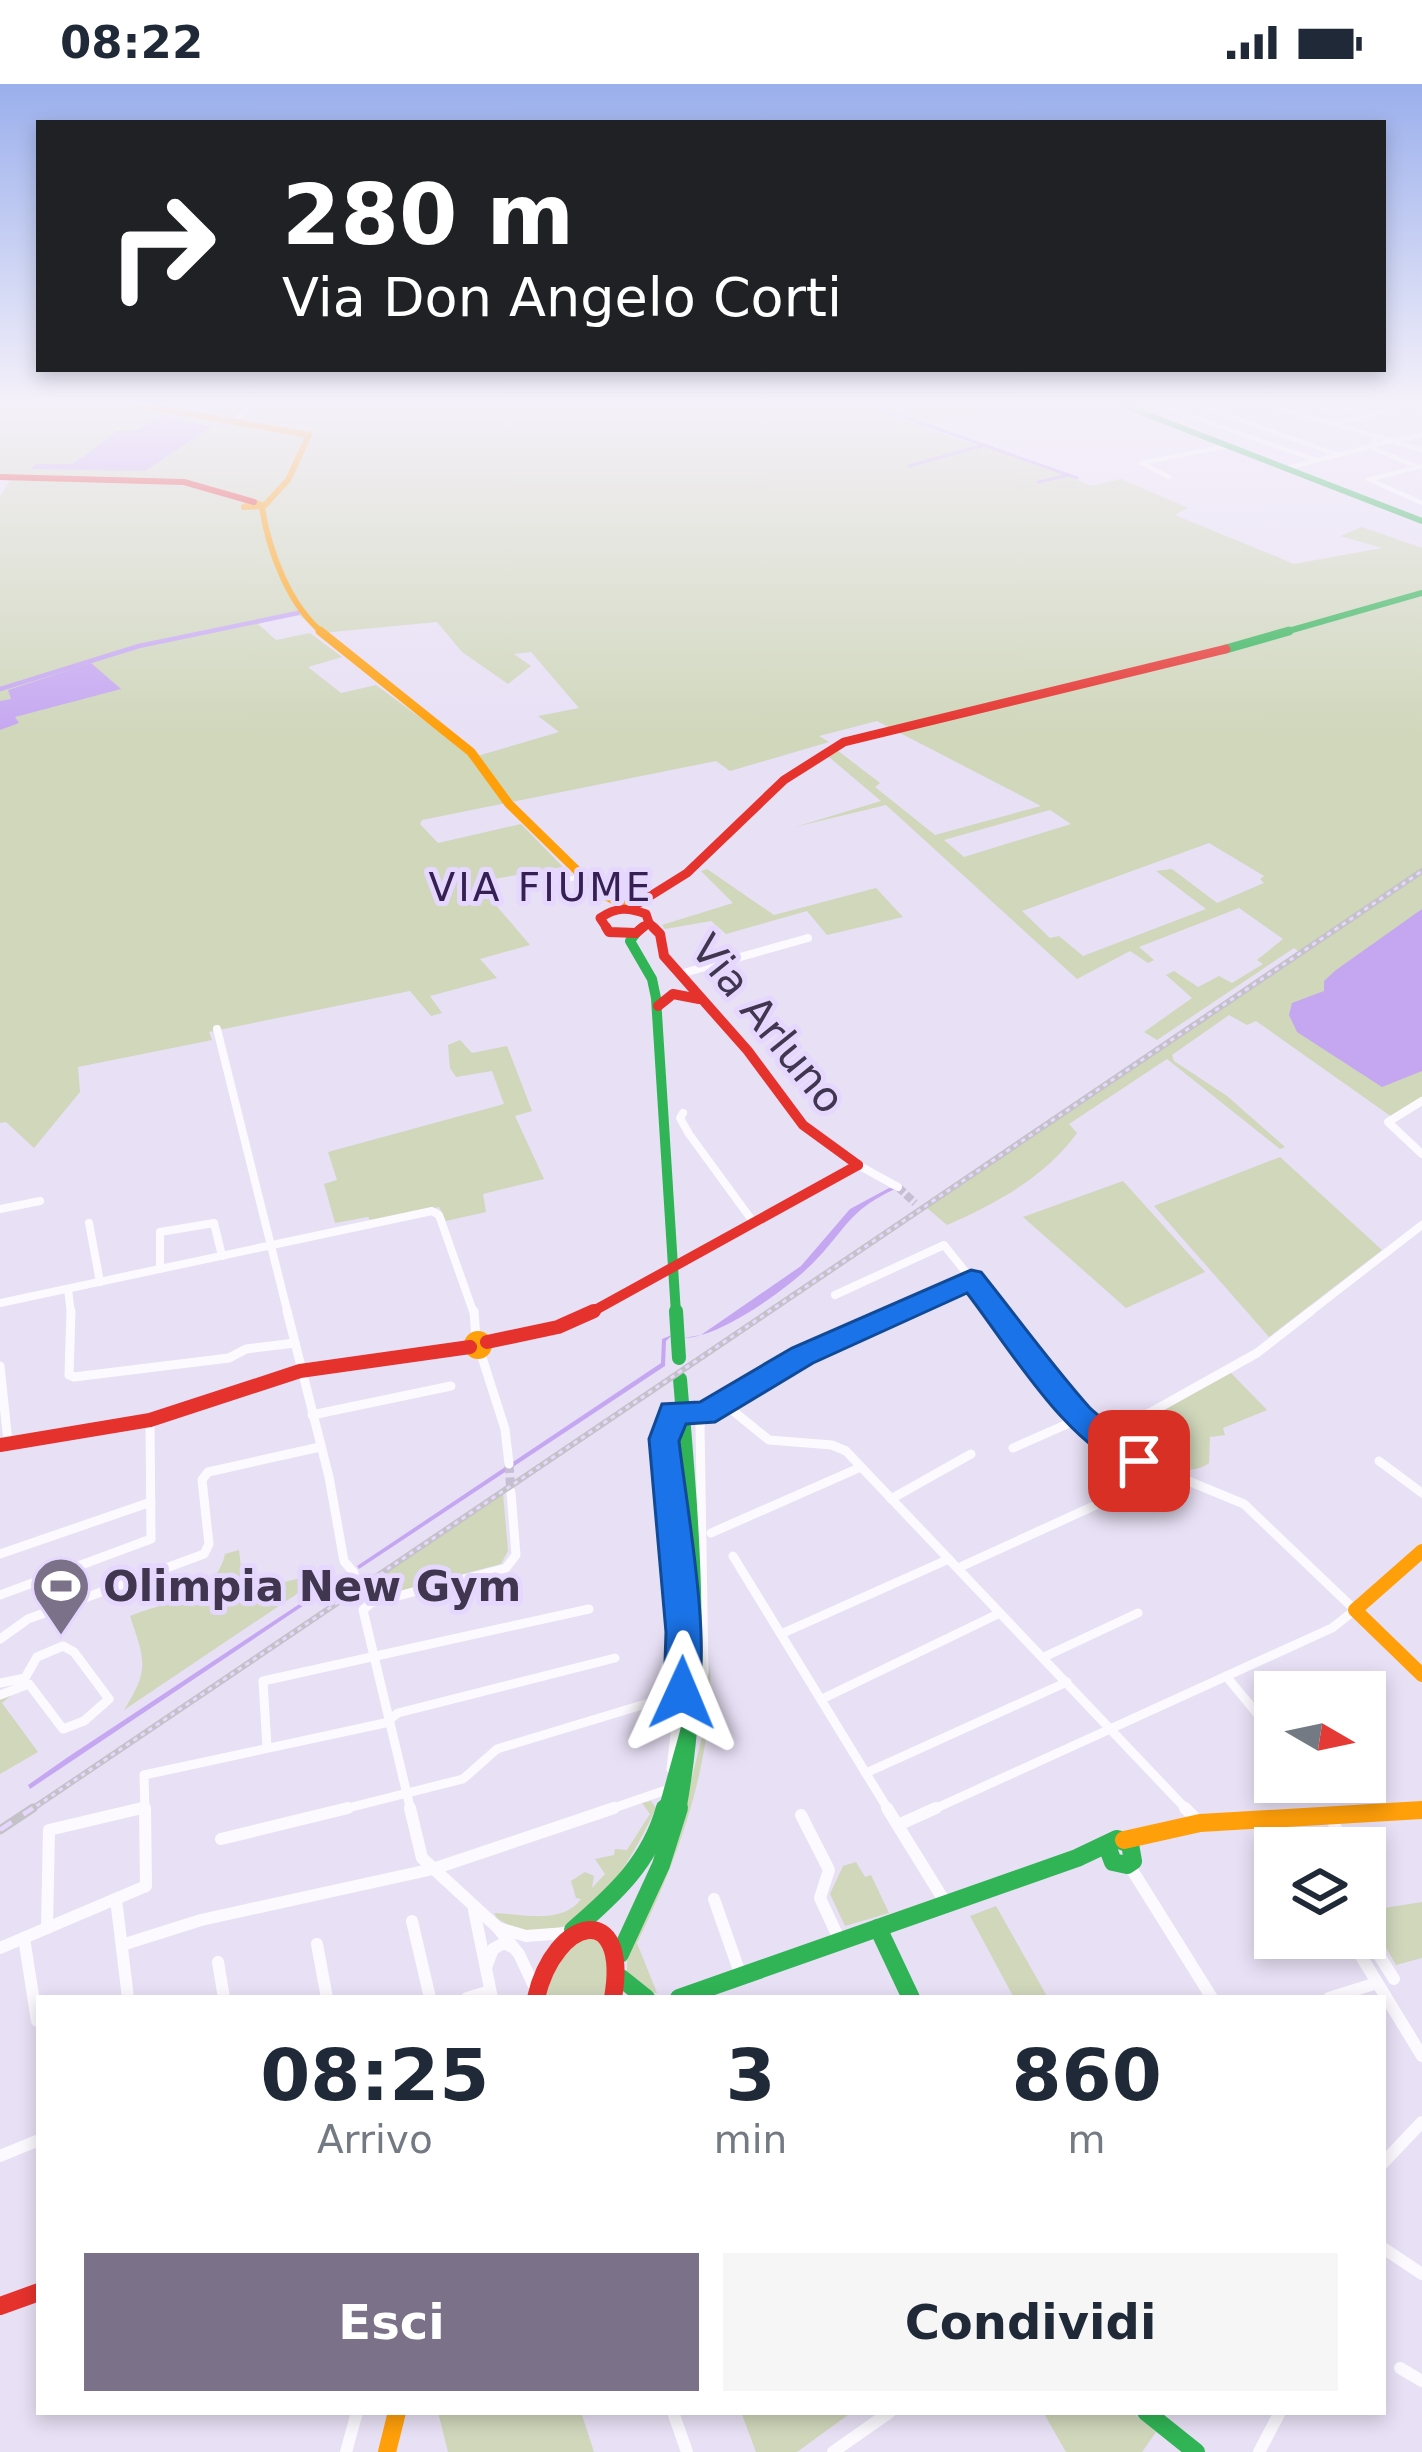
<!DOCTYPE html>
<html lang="it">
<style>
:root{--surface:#fff;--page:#f6f6f7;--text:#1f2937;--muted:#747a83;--accent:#7b7289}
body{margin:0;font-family:"DejaVu Sans",sans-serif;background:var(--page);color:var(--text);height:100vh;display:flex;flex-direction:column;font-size:45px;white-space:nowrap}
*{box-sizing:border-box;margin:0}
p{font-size:39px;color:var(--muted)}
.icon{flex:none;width:66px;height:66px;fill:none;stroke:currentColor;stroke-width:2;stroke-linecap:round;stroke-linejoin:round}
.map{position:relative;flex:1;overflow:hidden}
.drawer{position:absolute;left:36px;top:1911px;width:1350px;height:420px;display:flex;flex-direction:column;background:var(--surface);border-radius:0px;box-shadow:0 6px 18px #0003}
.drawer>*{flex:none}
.hud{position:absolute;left:36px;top:36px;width:1350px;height:252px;border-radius:0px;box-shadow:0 6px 18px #0003;background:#202124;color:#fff;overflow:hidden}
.needle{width:78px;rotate:99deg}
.buttons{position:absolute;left:1254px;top:1587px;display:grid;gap:24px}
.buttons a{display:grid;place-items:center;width:132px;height:132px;border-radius:0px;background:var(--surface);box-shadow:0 6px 18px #0003;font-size:60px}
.pin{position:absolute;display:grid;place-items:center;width:102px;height:102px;color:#fff;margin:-51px;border-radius:24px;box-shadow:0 6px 18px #0006}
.me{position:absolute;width:132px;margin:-66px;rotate:1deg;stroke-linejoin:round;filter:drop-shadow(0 0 9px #0008)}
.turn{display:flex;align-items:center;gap:42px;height:252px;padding:0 48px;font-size:54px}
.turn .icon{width:156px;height:156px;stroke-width:2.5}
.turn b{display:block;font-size:84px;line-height:102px}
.eta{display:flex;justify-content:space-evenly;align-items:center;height:204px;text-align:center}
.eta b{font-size:72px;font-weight:600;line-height:84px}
.action{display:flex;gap:24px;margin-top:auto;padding:24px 48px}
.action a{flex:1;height:138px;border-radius:0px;background:var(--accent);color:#fff;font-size:48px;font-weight:600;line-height:138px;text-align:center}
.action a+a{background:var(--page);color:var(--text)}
.status{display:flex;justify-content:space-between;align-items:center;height:84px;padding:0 60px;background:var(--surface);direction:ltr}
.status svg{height:33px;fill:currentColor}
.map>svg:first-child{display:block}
.green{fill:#d0d7bb;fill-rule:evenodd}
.water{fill:#c5a7f1}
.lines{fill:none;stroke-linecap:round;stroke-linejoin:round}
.stream{stroke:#c5a7f1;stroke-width:3}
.canal{stroke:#c5a7f1;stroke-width:4.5}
.street-tunnel-far1{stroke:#c6bed4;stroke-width:8;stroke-dasharray:8 3;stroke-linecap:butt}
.street-tunnel{stroke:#c6bed4;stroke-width:9;stroke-dasharray:9 4.5;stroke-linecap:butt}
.street-far3{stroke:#fcfafe;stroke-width:4.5}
.street-far2{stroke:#fcfafe;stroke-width:8}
.street-far1{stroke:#fcfafe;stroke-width:9}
.street{stroke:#fcfafe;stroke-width:12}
.fast-far4{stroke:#30b455;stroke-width:6}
.fast-far3{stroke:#30b455;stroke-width:9}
.fast-far2{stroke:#30b455;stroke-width:10}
.fast-far1{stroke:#30b455;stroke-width:14}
.fast{stroke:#30b455;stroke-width:18}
.slow-far3{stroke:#ff9f0a;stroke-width:6}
.slow-far2{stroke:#ff9f0a;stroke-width:9}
.slow-far1{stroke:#ff9f0a;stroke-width:14}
.slow{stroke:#ff9f0a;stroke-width:18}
.jam-far4{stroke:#e5322d;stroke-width:6}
.jam-far3{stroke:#e5322d;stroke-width:9}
.jam-far2{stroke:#e5322d;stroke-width:10}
.jam-far1{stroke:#e5322d;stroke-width:14}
.jam{stroke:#e5322d;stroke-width:18}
.rail-far1-casing{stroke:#c4c2c8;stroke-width:6}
.rail-casing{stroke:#c4c2c8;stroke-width:9}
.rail-far1{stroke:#e5d7fe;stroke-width:3;stroke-dasharray:4.5;stroke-linecap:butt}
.rail{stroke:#e5d7fe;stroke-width:4.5;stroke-dasharray:14;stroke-linecap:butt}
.route{fill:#1a73e8;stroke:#114b97;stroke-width:3}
.labels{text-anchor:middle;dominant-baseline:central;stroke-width:10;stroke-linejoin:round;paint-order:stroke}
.far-neighbourhood-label{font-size:39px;letter-spacing:3px;fill:#362053;stroke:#e5d7fe}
.street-label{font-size:42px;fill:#40364f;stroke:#e5d7fe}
.poi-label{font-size:42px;font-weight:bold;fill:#40364f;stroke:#e5d7fe;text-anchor:start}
</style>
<div class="status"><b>08:22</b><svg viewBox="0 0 49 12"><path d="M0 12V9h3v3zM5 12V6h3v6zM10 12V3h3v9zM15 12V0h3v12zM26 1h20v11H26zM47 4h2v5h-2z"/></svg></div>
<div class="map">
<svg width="1422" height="2368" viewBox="0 0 1422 2368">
<rect width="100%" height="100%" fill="#e8e0f5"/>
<g class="green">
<path d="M0,320H1012L921,344L1040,380L1091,402L1121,395L1188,424L1175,431L1294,480L1382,464L1340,452L1362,443L1422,464V1013L1392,1033L1256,937L1247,941L1229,931L1172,971L1174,977L1227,1012L1285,1063L1280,1065L1167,975L1069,1040L1077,1049C1046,1092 996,1120 947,1141L927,1124L1302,870L1294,864L1157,956L1144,948L1192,914L1166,891L1174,887L1198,903L1219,892L1232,899L1263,880L1257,876L1283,855L1239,824L1139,863L1154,876L1148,879L1130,867L1077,895L886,721L795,743L881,717L823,668L833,663L880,699L875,703L935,751L1041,722L877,637L819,652L829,658L730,687L716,677L422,736L420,740L438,759L521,740L563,783L476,798L530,861L480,875L497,894L430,912L442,929L431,932L410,907L209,948L212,956L78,983L80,1008L34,1064L6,1038L0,1039V413L10,396L0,395ZM295,528L322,549L437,538L462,568L508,600L531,582L514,570L531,568L579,624L538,632L559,648L474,673L376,601L341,609L308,583L342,573L310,549L276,556L258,540ZM1050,726L1071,740L964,773L944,756ZM1209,759L1264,792L1260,795L1264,799L1217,819L1172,785L1156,787L1206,825L1083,872L1059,852L1050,854L1022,827Z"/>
<path d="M707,785L774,831L876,804L903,833L827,851L807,827L726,850L711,837L665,845L662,841L733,819L701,787Z"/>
<path d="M460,956L472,969L507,962L532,1027L515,1032L544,1095L483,1110L486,1128L446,1137L439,1123L371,1138L368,1133L335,1139L324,1100L337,1096L328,1068L504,1020L492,987L456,993L450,984L448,961Z"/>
<path d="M1280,1073L1382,1166L1269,1253L1154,1122Z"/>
<path d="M1123,1097L1205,1188L1126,1224L1023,1133Z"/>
<path d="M1231,1289L1267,1326L1223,1344L1225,1351L1210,1353L1209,1379C1184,1398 1139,1374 1116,1357L1139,1338Z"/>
<path d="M503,1409L508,1467L501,1480L362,1517L361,1504Z"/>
<path d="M239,1466L242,1491L250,1506L331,1487L124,1626C150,1585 145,1577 130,1532C165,1518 217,1511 225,1470Z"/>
<path d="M710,1579C714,1678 679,1772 637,1859L657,1909H645L627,1890V1873L687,1713L702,1653Z"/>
<path d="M14,1609L2,1619L38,1668L0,1690V1611Z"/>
<path d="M651,1717L656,1724C629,1781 573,1886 497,1834L494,1829C522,1830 562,1841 581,1815L576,1814L571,1797L585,1788L594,1792L592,1804L605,1790L595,1775L614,1771L615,1765L627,1766L650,1730L642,1719Z"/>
<path d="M856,1778L865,1793L871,1791L889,1829L845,1842L830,1810L843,1782Z"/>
<path d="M1422,1818V1874L1396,1881L1365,1827Z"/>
<path d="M996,1822L1048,1914H1014L970,1832Z"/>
<path d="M597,1851L615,1879L605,1914H543V1890L560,1860Z"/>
<path d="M438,2328H581L594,2368H448Z"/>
<path d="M741,2328H852L797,2368H756Z"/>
<path d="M1043,2328H1132L1156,2348L1142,2368H1066Z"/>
</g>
<g class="water">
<path d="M160,331L211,343L145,387L30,385L36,380H73L117,347L139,346Z"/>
<path d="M91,579L121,605L15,633L19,639L0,646V617L11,615L8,606Z"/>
<path d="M1422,825V987L1382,1003L1297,948L1289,931L1292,919L1324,907V897L1336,886Z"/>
<path d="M889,1104L895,1105C847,1127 846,1146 812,1180C786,1206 719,1254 684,1254L701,1251L801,1182L850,1125Z"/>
<path d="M672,1251L666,1257L665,1282L359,1485L357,1482L661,1279L662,1255Z"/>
<path d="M348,1488L349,1491L30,1705L28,1701L68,1673Z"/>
</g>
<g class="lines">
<g class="stream">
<path d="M867,320L1077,394"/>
<path d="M909,382L981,362"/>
<path d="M1038,398L1069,391"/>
</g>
<path class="canal" d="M0,605L139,562L298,529"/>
<path class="street-tunnel-far1" d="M898,1103L915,1119"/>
<path class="street-tunnel" d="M509,1380L511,1408"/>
<g class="street-far3">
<path d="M1156,320L1316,376"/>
<path d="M1196,320L1338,371"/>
<path d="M1267,320L1422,366"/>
<path d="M1321,324L1336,329L1370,320"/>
<path d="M1213,325L1233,320"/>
<path d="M232,339L253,320"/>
<path d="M1339,339L1402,323"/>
<path d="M1378,360L1422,351"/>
<path d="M1372,364L1418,383"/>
<path d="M1287,384L1377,361L1373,356L1381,352"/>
<path d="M1169,393L1141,379L1228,362"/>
<path d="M1368,395L1422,419"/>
<path d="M1371,395L1422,382"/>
<path d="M529,804L583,792"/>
</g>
<g class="street-far2">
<path d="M680,890L808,854"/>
<path d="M217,945L288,1230"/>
<path d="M1422,1017L1388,1038L1422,1070"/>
<path d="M683,1029L680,1034L689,1050L754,1139"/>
<path d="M858,1081L898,1103"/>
<path d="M0,1125L40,1117"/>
<path d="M89,1139L100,1198"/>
<path d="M160,1185V1148L214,1139L222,1172"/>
<path d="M68,1205L71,1230"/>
<path d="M835,1211L944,1161L999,1230"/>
<path d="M0,1219L432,1127L439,1131L474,1230"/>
<path d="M895,1230L972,1195"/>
<path d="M1307,1230L1422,1141"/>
</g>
<g class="street-far1">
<path d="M71,1227L69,1291L74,1293L229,1274L246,1265L295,1259"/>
<path d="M287,1227L329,1393L344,1477L354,1489"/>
<path d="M474,1227L476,1255"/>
<path d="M480,1267L505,1345L509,1380"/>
<path d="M0,1282L8,1358"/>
<path d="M722,1318L769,1356L832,1361L846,1367L1188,1727"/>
<path d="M312,1331L451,1302"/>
<path d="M1103,1355L1257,1269L1311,1227"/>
<path d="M1013,1364L1081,1334"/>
<path d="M1379,1377L1422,1409"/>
<path d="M891,1415L971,1370"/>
<path d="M711,1449L861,1383"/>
<path d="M0,1470L151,1418"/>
<path d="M733,1472L889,1727"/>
<path d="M958,1484L1166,1389"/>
<path d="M0,1511L151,1455L150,1336"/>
<path d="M781,1550L949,1475"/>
<path d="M0,1555L28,1535L204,1470L209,1460L202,1396L208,1388L320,1363"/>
<path d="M1044,1573L1138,1529"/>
<path d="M1226,1592L1269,1644"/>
<path d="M0,1599L25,1594L37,1573L63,1562L74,1568L109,1615L84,1637L63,1645L29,1600L0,1611"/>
<path d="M696,1614L704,1587L700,1342L704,1330L803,1272L902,1227"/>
<path d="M822,1615L1000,1529"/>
<path d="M267,1663L263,1597L589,1525"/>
<path d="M671,1685L684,1572L664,1355L672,1328L704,1330"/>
<path d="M866,1689L1067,1598"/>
<path d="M129,1727L144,1723"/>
<path d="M145,1727L144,1691L385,1639L398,1629L615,1574"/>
<path d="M336,1727L463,1695L497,1665L682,1609"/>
<path d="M411,1727L363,1526L371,1519L506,1484L516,1471L511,1408"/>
<path d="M605,1727L666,1706"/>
<path d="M930,1727L1332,1544L1355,1526L1244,1420L1130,1373L1095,1349L997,1227"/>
</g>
<g class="street">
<path d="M410,1724L422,1774L497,1843L519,1870L534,1902"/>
<path d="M887,1724L945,1818"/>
<path d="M1185,1724L1199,1738"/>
<path d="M801,1731L829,1786L820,1814L839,1855"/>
<path d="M1331,1733L1345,1764"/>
<path d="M1278,1737L1294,1764"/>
<path d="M898,1741L936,1724"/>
<path d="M221,1755L348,1724"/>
<path d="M1129,1781L1212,1914"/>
<path d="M116,1815L128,1914"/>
<path d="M714,1815L741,1892"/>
<path d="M474,1826L492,1914"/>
<path d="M412,1837L430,1914"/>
<path d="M47,1844L49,1746L142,1724"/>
<path d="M498,1844L526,1852L566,1849"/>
<path d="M1365,1849L1394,1895"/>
<path d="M24,1854L37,1937"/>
<path d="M1350,1854L1422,1972"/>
<path d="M317,1860L327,1914"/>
<path d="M122,1861L201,1836L433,1785L614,1724"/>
<path d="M0,1864L146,1802L145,1724"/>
<path d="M218,1878L224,1914"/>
<path d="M487,1881L493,1865L504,1859L512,1863"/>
<path d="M467,1914L490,1907"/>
<path d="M1329,1914L1377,1899"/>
<path d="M0,2072L39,2056"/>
<path d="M1383,2079L1422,2038"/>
<path d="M1383,2164L1422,2190"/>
<path d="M1400,2284L1422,2297"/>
<path d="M673,2328L687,2368"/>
<path d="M346,2368L357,2328"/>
<path d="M833,2368L890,2328"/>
<path d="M1259,2368L1280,2328"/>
</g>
<g class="fast-far4">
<path d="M1120,320L1422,437"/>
<path d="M1278,550L1422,509"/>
</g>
<path class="fast-far3" d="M1226,565L1289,547"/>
<path class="fast-far2" d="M636,849L630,857L652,895L656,914L676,1230"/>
<g class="fast-far1">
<path d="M676,1227L679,1274"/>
<path d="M665,1727L688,1644"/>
<path d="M679,1727C706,1582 692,1440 680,1295"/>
</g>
<g class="fast">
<path d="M878,1844L911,1914"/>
<path d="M573,1846C615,1810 650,1778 665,1724"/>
<path d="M620,1870L661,1781L679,1724"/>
<path d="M621,1894L646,1914"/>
<path d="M679,1914L1077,1774L1117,1755L1130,1760L1133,1777L1127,1781L1113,1778L1107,1762"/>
<path d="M1146,2328L1196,2368"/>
</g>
<g class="slow-far3">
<path d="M133,320L309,351L288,396L264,422"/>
<path d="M254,418L264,422L244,423Z"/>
<path d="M262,424C269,467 289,522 324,550"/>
</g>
<path class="slow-far2" d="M320,547L471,668L509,720L599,808L627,823"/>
<g class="slow-far1">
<circle cx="478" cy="1261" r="7"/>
<path d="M1422,1467L1355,1526L1422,1591"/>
<path d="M1413,1727L1422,1726"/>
</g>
<g class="slow">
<path d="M1124,1756L1200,1739L1422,1726"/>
<path d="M387,2368L397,2328"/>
</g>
<path class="jam-far4" d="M0,393L184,398L254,418"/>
<g class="jam-far3">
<path d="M631,824L687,789L784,696L844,658L1226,565"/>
<path d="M649,839L656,846"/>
<path d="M608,846L600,834C616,823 628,823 646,830L649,839L639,846"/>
</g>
<g class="jam-far2">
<path d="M606,843L609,848L636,849L643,843"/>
<path d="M653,843L660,850L664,872L748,967L803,1041L858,1081"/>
<path d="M658,922L673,910L699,915"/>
<path d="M588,1230L858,1081"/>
</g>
<g class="jam-far1">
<path d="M487,1258L558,1243L594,1227"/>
<path d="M0,1361L150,1336L300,1287L470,1263"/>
</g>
<g class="jam">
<path d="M536,1914C555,1832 630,1815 613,1914"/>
<path d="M0,2222L39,2208"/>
</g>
<g class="rail-far1-casing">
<path id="rail-far1" d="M29,1727L1422,787"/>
</g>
<g class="rail-casing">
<path id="rail" d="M0,1746L33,1724"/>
</g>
<use href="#rail-far1" class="rail-far1"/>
<use href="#rail" class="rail"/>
</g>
<linearGradient id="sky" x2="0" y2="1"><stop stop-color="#9aafec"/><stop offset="0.49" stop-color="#f5f1fa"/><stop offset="1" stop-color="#f5f1fa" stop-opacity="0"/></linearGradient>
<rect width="1422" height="651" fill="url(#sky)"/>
<path class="route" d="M971,1186L981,1188C1017,1233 1051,1280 1089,1323C1105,1340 1147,1363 1155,1377L1150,1385L1139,1389C1069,1366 1011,1266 967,1209L813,1279L715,1338L686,1340L679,1357C685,1413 715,1575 694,1620L682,1624L669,1620L664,1609L666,1548L649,1355L662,1320L700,1318L792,1264Z"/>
<defs>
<g id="stadium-pin" transform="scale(3)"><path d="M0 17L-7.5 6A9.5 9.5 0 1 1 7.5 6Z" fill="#7b7289" stroke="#e5d7fe"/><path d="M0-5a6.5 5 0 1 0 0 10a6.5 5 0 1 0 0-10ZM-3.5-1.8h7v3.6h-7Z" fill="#fff"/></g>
</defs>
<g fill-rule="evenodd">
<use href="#stadium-pin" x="61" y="1502"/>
</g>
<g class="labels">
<g class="far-neighbourhood-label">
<text x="541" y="803">VIA FIUME</text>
</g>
<g class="street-label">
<text transform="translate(768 940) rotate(51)">Via Arluno</text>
</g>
<g class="poi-label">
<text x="103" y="1502">Olimpia New Gym</text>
</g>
</g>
</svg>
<div class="buttons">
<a><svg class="needle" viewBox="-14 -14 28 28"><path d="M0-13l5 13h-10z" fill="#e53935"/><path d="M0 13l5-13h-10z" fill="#747a83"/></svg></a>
<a><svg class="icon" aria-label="layers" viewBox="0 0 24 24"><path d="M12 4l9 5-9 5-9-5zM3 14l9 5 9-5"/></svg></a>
</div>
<div class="pin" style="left:1139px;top:1377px;background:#d93025"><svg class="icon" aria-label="arrive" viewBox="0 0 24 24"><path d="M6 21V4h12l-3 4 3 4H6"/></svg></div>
<svg class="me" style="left:682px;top:1609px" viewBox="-20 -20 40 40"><path d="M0-17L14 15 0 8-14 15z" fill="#1a73e8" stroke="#fff" stroke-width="4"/></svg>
<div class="hud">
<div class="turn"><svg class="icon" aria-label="right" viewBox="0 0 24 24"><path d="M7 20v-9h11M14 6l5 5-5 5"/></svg><div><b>280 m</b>Via Don Angelo Corti</div></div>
</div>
<section class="drawer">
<div class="eta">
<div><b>08:25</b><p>Arrivo</p></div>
<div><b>3</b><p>min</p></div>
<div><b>860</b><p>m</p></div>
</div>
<div class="action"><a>Esci</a><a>Condividi</a></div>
</section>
</div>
